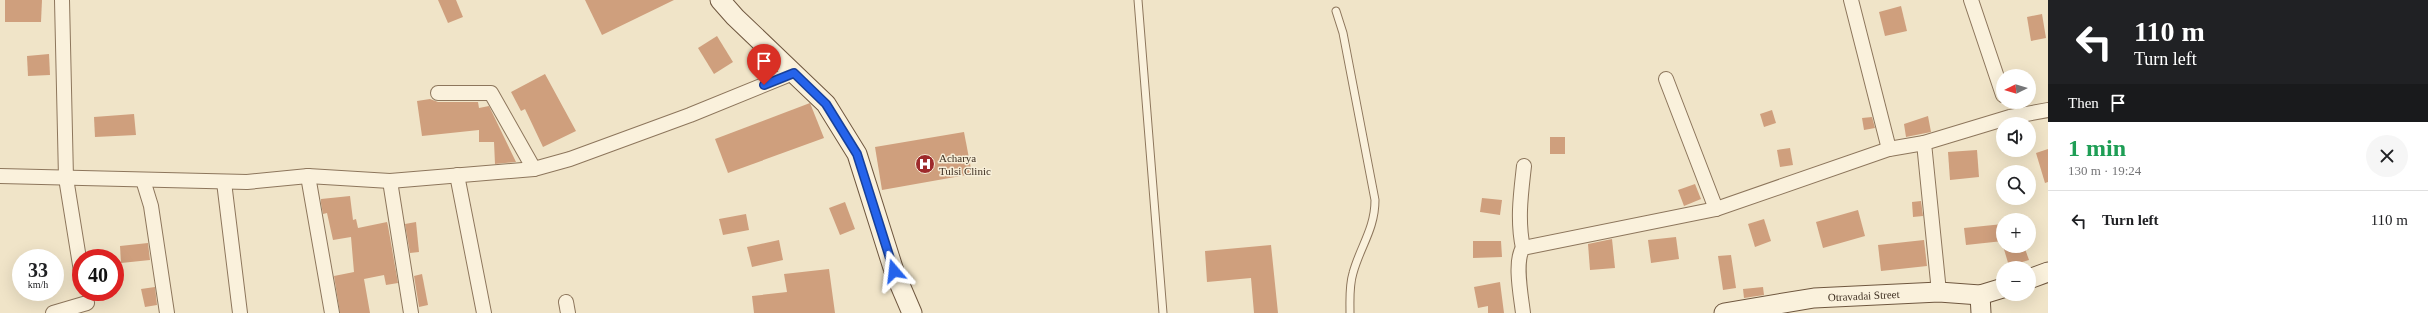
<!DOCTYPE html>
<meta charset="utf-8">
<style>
:root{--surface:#fff;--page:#f6f6f6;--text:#202124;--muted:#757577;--line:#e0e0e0}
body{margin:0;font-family:Georgia,serif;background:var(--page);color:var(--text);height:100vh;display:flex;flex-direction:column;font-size:15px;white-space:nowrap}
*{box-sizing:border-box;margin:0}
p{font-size:13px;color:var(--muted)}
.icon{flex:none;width:22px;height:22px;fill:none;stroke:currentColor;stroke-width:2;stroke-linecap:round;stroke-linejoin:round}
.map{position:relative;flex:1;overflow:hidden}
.details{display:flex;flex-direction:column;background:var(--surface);width:380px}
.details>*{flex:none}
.guide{background:#202124;color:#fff;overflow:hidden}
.needle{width:26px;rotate:265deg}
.controls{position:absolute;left:1996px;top:69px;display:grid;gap:8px}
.controls a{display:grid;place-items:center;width:40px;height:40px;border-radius:50%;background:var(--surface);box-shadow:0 4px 16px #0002;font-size:20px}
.speed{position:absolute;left:12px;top:249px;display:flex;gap:8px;font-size:20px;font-weight:700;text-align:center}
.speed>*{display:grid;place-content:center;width:52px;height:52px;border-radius:50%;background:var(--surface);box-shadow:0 4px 16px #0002;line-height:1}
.speed small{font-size:10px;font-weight:400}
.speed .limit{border:6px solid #d22;background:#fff;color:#111}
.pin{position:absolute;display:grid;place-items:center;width:34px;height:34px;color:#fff;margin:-41px -17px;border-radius:50% 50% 50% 0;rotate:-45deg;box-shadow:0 0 4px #0007}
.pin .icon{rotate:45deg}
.me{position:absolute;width:44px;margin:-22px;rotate:343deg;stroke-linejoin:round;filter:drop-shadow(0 0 3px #0008)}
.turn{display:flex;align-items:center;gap:14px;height:84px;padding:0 20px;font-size:18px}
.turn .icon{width:52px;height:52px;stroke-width:2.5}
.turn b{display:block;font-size:28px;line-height:34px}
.then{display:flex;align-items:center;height:38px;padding:0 20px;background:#0003;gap:8px;font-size:15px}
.round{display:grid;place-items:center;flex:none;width:42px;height:42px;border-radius:21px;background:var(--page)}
.headline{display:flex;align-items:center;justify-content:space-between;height:68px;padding:0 20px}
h1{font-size:24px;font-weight:700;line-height:30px;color:#1e9e55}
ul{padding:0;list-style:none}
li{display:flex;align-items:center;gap:12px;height:60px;padding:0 20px;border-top:1px solid var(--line)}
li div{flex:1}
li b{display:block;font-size:15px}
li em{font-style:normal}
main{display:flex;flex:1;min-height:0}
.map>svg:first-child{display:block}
.building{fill:#cf9f7d}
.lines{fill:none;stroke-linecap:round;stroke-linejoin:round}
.lane-casing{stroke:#8d765c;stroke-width:9}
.street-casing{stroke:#8d765c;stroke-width:16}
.secondary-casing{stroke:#6f573f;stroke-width:21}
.lane{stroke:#faf1dc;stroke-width:7}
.street{stroke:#faf1dc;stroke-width:14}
.secondary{stroke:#faf1dc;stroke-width:19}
.route-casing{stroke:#184099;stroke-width:10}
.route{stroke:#2563eb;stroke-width:7}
.labels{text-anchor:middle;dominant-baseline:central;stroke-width:3;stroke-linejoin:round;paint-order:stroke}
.poi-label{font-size:11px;fill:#3d2e20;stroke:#f7eed8;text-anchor:start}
.street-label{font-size:11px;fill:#3d2e20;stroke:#f7eed8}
</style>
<main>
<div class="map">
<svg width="2048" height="313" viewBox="0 0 2048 313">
<rect width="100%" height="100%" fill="#f0e4c8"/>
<g class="building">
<path d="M5,0H42L41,22H5Z"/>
<path d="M438,0H456L463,17L448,23Z"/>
<path d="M585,0H674L602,35Z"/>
<path d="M1901,6L1907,31L1885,36L1879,12Z"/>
<path d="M2042,14L2046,38L2031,41L2027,17Z"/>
<path d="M717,36L733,62L714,74L698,48Z"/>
<path d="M49,54L50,75L28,76L27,56Z"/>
<path d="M545,74L576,131L543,147L525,109L521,111L511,92Z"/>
<path d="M430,99L438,102H478L479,108L489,106L516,162L495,164L494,142H479V130L422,136L417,101Z"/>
<path d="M810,103L824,138L728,173L715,139Z"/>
<path d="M1772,110L1776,123L1764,127L1760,114Z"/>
<path d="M134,114L136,135L95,137L94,117Z"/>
<path d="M1928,116L1931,132L1906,137L1904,124Z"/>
<path d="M1872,117L1875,128L1864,130L1862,118Z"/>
<path d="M964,132L972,174L882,190L875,147Z"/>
<rect x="1550" y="137" width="15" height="17"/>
<path d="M1790,148L1793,165L1780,167L1777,150Z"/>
<path d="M2048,149V182L2045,183L2036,153Z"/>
<path d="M1977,150L1979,177L1950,180L1948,152Z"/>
<path d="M1695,184L1701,199L1684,206L1678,190Z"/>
<path d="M350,196L353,220L356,219L358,228L387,222L388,226L398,283L386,285L384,275L364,279L370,313H340L334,276L354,272L351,237L333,240L327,213L323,214L321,203V199Z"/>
<path d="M1482,198L1502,200L1500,215L1480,212Z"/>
<path d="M1921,201L1923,216L1913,217L1912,202Z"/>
<path d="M845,202L855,229L840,235L829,208Z"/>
<path d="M1858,210L1865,236L1823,248L1816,222Z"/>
<path d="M746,214L749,230L723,235L719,219Z"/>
<path d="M1764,219L1771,241L1755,247L1748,224Z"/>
<path d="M416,222L419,252L410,253L405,224Z"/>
<path d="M2003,224V241L1966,245L1964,228Z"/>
<path d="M1676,237L1679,259L1651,263L1648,240Z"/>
<path d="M1612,239L1615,268L1590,270L1588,244Z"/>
<path d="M779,240L783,260L752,267L747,247Z"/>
<path d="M1924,240L1927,266L1881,271L1878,245Z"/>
<path d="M1473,241H1501L1502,257L1473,258Z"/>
<path d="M148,243L150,260L121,263L120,246Z"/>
<path d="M1271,245L1278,313H1254L1251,278L1207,282L1205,251Z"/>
<path d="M2003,246H2024L2029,260L2009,266Z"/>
<path d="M1731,255L1736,288L1723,290L1718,256Z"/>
<path d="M829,269L835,313H754L752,296L787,292L784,274Z"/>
<path d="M422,274L428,305L419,307L414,276Z"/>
<path d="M1500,282L1504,313H1488V306L1478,308L1474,287Z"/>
<path d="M155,287L157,305L145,307L141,289Z"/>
<path d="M1763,287L1764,295L1744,298L1743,289Z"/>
</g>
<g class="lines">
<g class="lane-casing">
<g id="lane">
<path d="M1138,0L1163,313"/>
<path d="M1336,11L1343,33L1375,200C1375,229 1360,247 1353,273C1349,286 1350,299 1350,313"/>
</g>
</g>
<g class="street-casing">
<g id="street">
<path d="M62,0L66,178L81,271"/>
<path d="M1851,0L1889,149"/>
<path d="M1971,0L2003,95"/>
<path d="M1666,79L1716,209"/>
<path d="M438,93H491L534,169"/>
<path d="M457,175L484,313"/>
<path d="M0,176L247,182L308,176L390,181L534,169L570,159L690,115L793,73"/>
<path d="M308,176L332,313"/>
<path d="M143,180L151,206L167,313"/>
<path d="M390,181L411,313"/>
<path d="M224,182L240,313"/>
<path d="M1523,248C1517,220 1521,193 1524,166"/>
<path d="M1939,292L1924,143L2010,117L2048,110"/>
<path d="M566,302L568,313"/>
<path d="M53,313L87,303"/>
<path d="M1523,313C1521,296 1514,261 1523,248L1716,209L1889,149L1924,143"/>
</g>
</g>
<g class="secondary-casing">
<g id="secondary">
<path d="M720,0L735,17L826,104L857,154L894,271L912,313"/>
<path d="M2029,279L2048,272"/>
<path d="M1980,295L1981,313"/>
<path id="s1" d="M1724,313L1814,298L1939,292L1980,295L2003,288"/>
</g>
</g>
<use href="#lane" class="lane"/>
<use href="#street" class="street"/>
<use href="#secondary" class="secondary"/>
</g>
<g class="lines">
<g class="route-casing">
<path id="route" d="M764,85L794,73L826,104L857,154L894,271"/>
</g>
<use href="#route" class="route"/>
</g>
<defs>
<g id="hospital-disc" transform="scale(1)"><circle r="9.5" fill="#9e2a2b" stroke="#f7eed8"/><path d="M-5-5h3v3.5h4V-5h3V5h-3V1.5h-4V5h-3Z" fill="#fff"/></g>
</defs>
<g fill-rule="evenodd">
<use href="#hospital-disc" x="925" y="164"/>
</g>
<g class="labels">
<g class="poi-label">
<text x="939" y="158">Acharya<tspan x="939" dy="13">Tulsi Clinic</tspan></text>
</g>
<g class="street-label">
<text stroke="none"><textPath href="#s1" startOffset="141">Otravadai Street</textPath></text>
</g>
</g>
</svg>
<div class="controls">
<a><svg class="needle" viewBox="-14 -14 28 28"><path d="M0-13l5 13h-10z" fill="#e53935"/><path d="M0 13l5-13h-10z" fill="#757577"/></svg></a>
<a><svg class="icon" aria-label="sound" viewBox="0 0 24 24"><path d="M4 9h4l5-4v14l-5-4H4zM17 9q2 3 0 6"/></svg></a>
<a><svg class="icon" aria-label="search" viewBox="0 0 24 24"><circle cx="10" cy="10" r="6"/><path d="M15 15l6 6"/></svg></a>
<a>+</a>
<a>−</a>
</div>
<div class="speed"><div>33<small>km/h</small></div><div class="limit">40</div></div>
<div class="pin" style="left:764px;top:85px;background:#d93025"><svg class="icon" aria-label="arrive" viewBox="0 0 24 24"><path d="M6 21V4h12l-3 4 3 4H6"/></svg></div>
<svg class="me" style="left:894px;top:271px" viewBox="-20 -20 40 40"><path d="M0-17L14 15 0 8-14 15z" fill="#2563eb" stroke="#fff" stroke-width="4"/></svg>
</div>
<section class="details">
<div class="guide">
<div class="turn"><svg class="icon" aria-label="left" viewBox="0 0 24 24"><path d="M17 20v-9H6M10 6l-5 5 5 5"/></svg><div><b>110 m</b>Turn left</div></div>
<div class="then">Then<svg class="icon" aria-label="arrive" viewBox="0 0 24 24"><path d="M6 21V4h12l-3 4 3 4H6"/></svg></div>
</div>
<div class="headline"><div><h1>1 min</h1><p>130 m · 19:24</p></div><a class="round"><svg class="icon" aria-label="close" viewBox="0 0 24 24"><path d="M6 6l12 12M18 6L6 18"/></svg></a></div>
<ul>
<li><svg class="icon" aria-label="left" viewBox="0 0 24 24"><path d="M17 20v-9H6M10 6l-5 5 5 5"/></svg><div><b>Turn left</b></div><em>110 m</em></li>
</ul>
</section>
</main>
